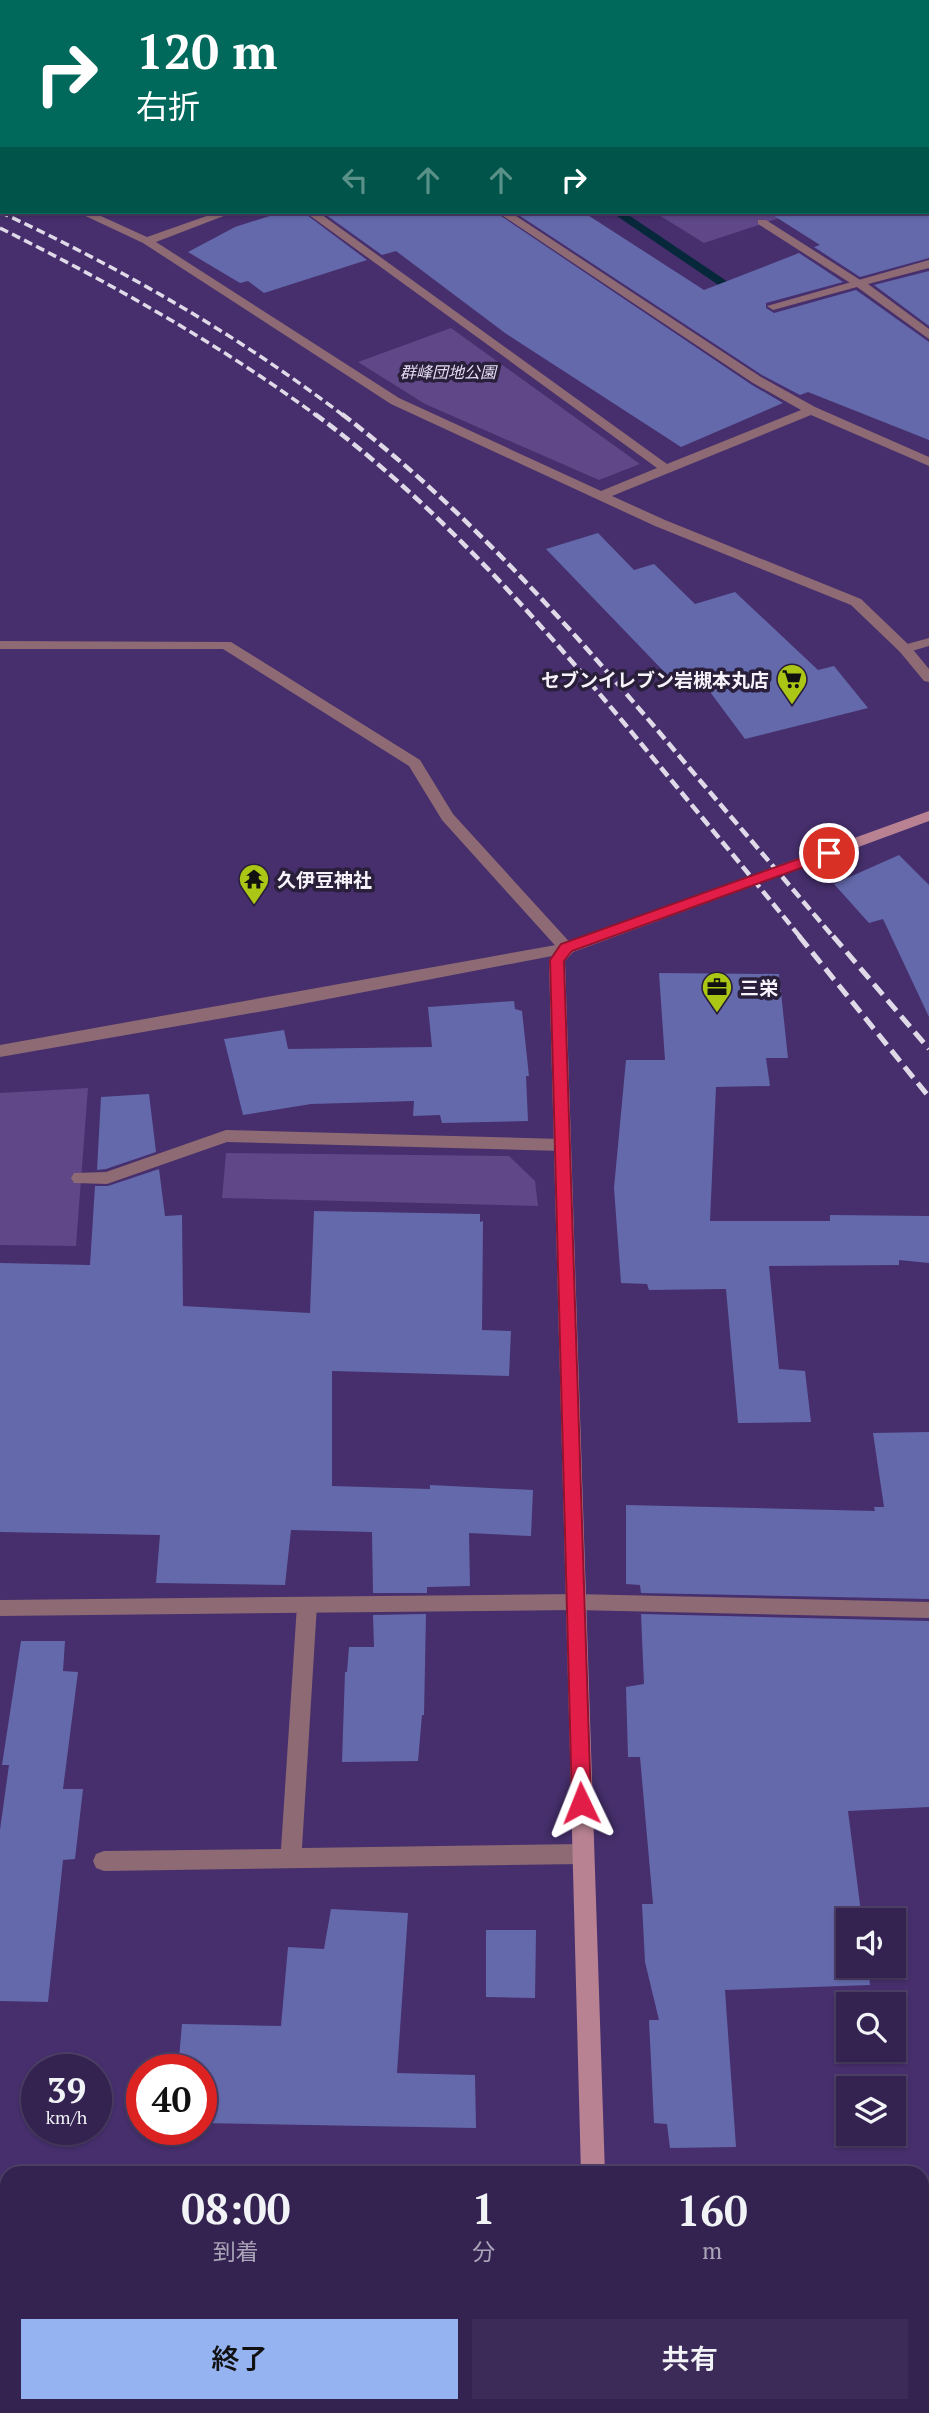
<!DOCTYPE html>
<html lang="ja">
<meta charset="utf-8">
<style>
:root{--surface:#342351;--page:#3c2b58;--text:#f1f3f6;--muted:#a9a4b7;--line:#4e4068;--accent:#95b2f1}
body{margin:0;font-family:"PT Serif","Noto Sans JP",serif;background:var(--page);color:var(--text);height:100vh;display:flex;flex-direction:column;font-size:26px;white-space:nowrap}
*{box-sizing:border-box;margin:0}
p{font-size:23px;color:var(--muted)}
.icon{flex:none;width:38px;height:38px;fill:none;stroke:currentColor;stroke-width:2;stroke-linecap:round;stroke-linejoin:round}
.map{position:relative;flex:1;overflow:hidden}
.panel{position:absolute;left:0px;top:2166px;width:929px;height:247px;display:flex;flex-direction:column;background:var(--surface);border-radius:21px 21px 0 0;box-shadow:0 2px 5px #0004,0 0 0 2px var(--line)}
.panel>*{flex:none}
.banner{position:absolute;left:0px;top:0px;width:929px;height:214px;box-shadow:0 2px 5px #0004,0 0 0 2px var(--line);background:#00695c;color:#fff;overflow:hidden}
.controls{position:absolute;left:836px;top:1908px;display:grid;gap:14px}
.controls a{display:grid;place-items:center;width:70px;height:70px;border-radius:0px;background:var(--surface);box-shadow:0 2px 5px #0004,0 0 0 2px var(--line);font-size:35px}
.speed{position:absolute;left:21px;top:2054px;display:flex;gap:14px;font-size:35px;font-weight:700;text-align:center}
.speed>*{display:grid;place-content:center;width:91px;height:91px;border-radius:50%;background:var(--surface);box-shadow:0 2px 5px #0004,0 0 0 2px var(--line);line-height:1}
.speed small{font-size:18px;font-weight:400}
.speed .limit{border:10px solid #d22;background:#fff;color:#111}
.pin{position:absolute;display:grid;place-items:center;width:60px;height:60px;color:#fff;margin:-30px;border:4px solid #fff;border-radius:50%;box-shadow:0 2px 7px #0007}
.me{position:absolute;width:77px;margin:-38px;rotate:358deg;stroke-linejoin:round;filter:drop-shadow(0 0 5px #0008)}
.turn{display:flex;align-items:center;gap:24px;height:147px;padding:0 21px;font-size:32px}
.turn .icon{width:91px;height:91px;stroke-width:2.5}
.turn b{display:block;font-size:49px;line-height:60px}
.lanes{display:flex;align-items:center;height:66px;padding:0 21px;background:#0003;justify-content:center;gap:35px;direction:ltr}
.lanes .off{opacity:.35}
.eta{display:flex;justify-content:space-evenly;align-items:center;height:119px;text-align:center}
.eta b{font-size:42px;font-weight:600;line-height:49px}
.action{display:flex;gap:14px;margin-top:auto;padding:14px 21px}
.action a{flex:1;height:80px;border-radius:0px;background:var(--accent);color:#111;font-size:28px;font-weight:600;line-height:80px;text-align:center}
.action a+a{background:var(--page);color:var(--text)}
.map>svg:first-child{display:block}
.green{fill:#5f4788}
.lines{fill:none;stroke-linecap:round;stroke-linejoin:round}
.stream{fill:#07273a;fill-rule:evenodd}
.building{fill:#6469ac}
.lane{fill:#8d6a74;fill-rule:evenodd}
.street{fill:#8d6a74;fill-rule:evenodd}
.secondary{fill:#b88292;fill-rule:evenodd}
.rail-far2{stroke:#dfd9e8;stroke-width:3.5;stroke-dasharray:9 4.5;stroke-linecap:butt}
.rail-far1{stroke:#dfd9e8;stroke-width:4.5;stroke-dasharray:11 5;stroke-linecap:butt}
.rail{stroke:#dfd9e8;stroke-width:5;stroke-dasharray:14 7;stroke-linecap:butt}
.route{fill:#e11d48;stroke:#92132f;stroke-width:2}
.labels{text-anchor:middle;dominant-baseline:central;stroke-width:7;stroke-linejoin:round;paint-order:stroke}
.far-park-label{font-size:16px;font-style:italic;fill:#e3dcf3;stroke:#291f3a}
.poi-label{font-size:19px;font-weight:bold;fill:#f5f2fa;stroke:#291f3a;text-anchor:start}
</style>
<div class="map">
<svg width="929" height="2413" viewBox="0 0 929 2413">
<rect width="100%" height="100%" fill="#462f6c"/>
<g class="green">
<path d="M654,212H798L704,243Z"/>
<path d="M451,328L640,464L599,480L425,404L358,362Z"/>
<path d="M88,1088L76,1246L0,1245V1093Z"/>
<path d="M226,1153L509,1156L535,1181L538,1206L222,1198Z"/>
</g>
<g class="lines">
<g class="stream">
<path d="M269,0H281L282,2H270Z"/>
<path d="M611,212H624L749,296L739,299Z"/>
</g>
</g>
<g class="building">
<path d="M282,212H303L367,260L264,293L248,281L240,283L188,252L235,227Z"/>
<path d="M322,212H495L752,385L783,403L681,447L505,333L396,251L382,255Z"/>
<path d="M514,212H583L704,290L799,253L843,282L766,303V308L774,313L856,290L929,342V440L808,392L800,395L762,375Z"/>
<path d="M768,212H921L929,216V258L860,277L814,247L820,245Z"/>
<path d="M929,271V326L874,285Z"/>
<path d="M598,533L634,570L654,564L695,604L735,592L818,670L834,666L868,708L745,739L696,673L673,681L546,549Z"/>
<path d="M899,855L929,885V1017L883,919L869,923L834,884Z"/>
<path d="M659,973L779,974L788,1058H766L770,1086L716,1087L710,1221H830V1215L929,1216V1263L899,1260V1265L769,1266L779,1369L805,1371L811,1422L738,1423L726,1289L649,1290L647,1284L621,1283L614,1188L626,1060H665Z"/>
<path d="M514,1001L515,1009L522,1011L529,1076H526L528,1121L442,1123L440,1115L413,1116L414,1101L311,1104L243,1115L224,1039L284,1030L288,1049L432,1047L428,1007Z"/>
<path d="M149,1094L156,1152L106,1169L97,1170L101,1097Z"/>
<path d="M159,1169L165,1216L182,1215L183,1306L310,1313L314,1211L480,1214V1222L483,1221L482,1330L511,1331L509,1376L332,1371V1486L430,1489V1485L533,1490L531,1536L469,1533L470,1586L427,1587V1593H373L372,1532L291,1530L285,1585L156,1583L160,1535L0,1532V1263L90,1265L95,1186H108Z"/>
<path d="M929,1432V1599L641,1593L640,1585L626,1584V1505L875,1511L874,1507H884L873,1433Z"/>
<path d="M426,1614L424,1715H422L418,1761L342,1762L345,1672H347L349,1647H374L373,1615Z"/>
<path d="M641,1614L929,1621V1807L848,1811L862,1920H849V1965H868L870,1985L725,1990L736,2147L670,2148L667,2124L654,2123L649,2020H659L645,1962L642,1904H653L640,1757H628L626,1687L644,1684Z"/>
<path d="M21,1641H65L63,1671L78,1672L63,1789H83L75,1859L63,1860L48,2002L0,2001V1830L9,1765H2Z"/>
<path d="M331,1909L408,1913L397,2073L475,2075L476,2128L201,2123V2070H178L182,2024L281,2026L288,1947L324,1949Z"/>
<path d="M486,1930H536L535,1998L486,1997Z"/>
</g>
<g class="lines">
<g class="lane">
<path d="M758,220H766L865,283L855,286L758,224Z"/>
<path d="M929,638V646L905,653L898,649L900,646Z"/>
<path d="M567,943L573,944L575,948L573,952L281,1008L0,1057V1045Z"/>
<path d="M226,1130L562,1139L571,1145L562,1151L227,1142L107,1184L74,1183L71,1178L74,1173L106,1172Z"/>
<path d="M307,1597L314,1599L317,1605L302,1848L583,1844L591,1847L594,1854L591,1861L583,1864L104,1871L96,1868L93,1861L96,1854L104,1851L281,1849L297,1605L300,1599Z"/>
</g>
<g class="street">
<path d="M182,0H194L195,2H183Z"/>
<path d="M424,0H436L437,2H425Z"/>
<path d="M579,0H591L592,2H580Z"/>
<path d="M751,0H763L764,2H752Z"/>
<path d="M846,0H861L845,2Z"/>
<path d="M909,0H921L922,2H910Z"/>
<rect x="0" y="5" width="2" height="7"/>
<path d="M0,88H2L0,95Z"/>
<rect x="0" y="172" width="2" height="6"/>
<path d="M928,207H929V214L924,212H928Z"/>
<path d="M77,212H92L147,237L218,212H234L156,242L399,398L601,491L657,468L305,212H318L667,464L801,410L753,383L497,212H510L761,377L815,407L929,457V466L811,415L612,496L665,520L861,599L910,646L929,669V682L924,681L900,652L851,605L655,526L391,404L143,243Z"/>
<path d="M929,260V268L868,284L929,329V339L857,287L773,310L767,306Z"/>
<path d="M0,641L231,642L420,760L453,814L575,948L567,953L561,952L442,820L409,766L223,649H0Z"/>
<path d="M575,1594L929,1602V1618L575,1610L0,1616V1600Z"/>
</g>
<g class="secondary">
<rect x="928" y="96" width="1" height="7"/>
<path d="M929,811V821L573,952L565,961L605,2174H581L549,960L561,944Z"/>
<path d="M588,2406H612L613,2413H589Z"/>
</g>
<g class="rail-far2">
<path d="M0,212C121,268 238,335 344,416"/>
<path d="M0,228C110,283 218,343 317,416"/>
</g>
<g class="rail-far1">
<path d="M315,414C435,503 534,615 629,729C686,798 744,868 801,938"/>
<path d="M342,414C462,506 561,617 659,732C717,801 776,869 834,938"/>
</g>
<g class="rail">
<path d="M799,936L929,1097"/>
<path d="M833,936L929,1049"/>
</g>
</g>
<path class="route" d="M829,848L834,849V856L572,951L564,961L591,1803L588,1810L581,1812L575,1810L572,1803L550,960L561,944Z"/>
<defs>
<g id="supermarket-pin" transform="scale(1.575)"><path d="M0 17L-7.5 6A9.5 9.5 0 1 1 7.5 6Z" fill="#abc614" stroke="#291f3a"/><path d="M-6-5.5h2.5l.6 2H6L4.5 2H-2.5L-4.4-4H-6ZM-1.5 3.2a1.3 1.3 0 1 0 .1 0ZM3 3.2a1.3 1.3 0 1 0 .1 0Z" fill="#111"/></g>
<g id="temple-pin" transform="scale(1.575)"><path d="M0 17L-7.5 6A9.5 9.5 0 1 1 7.5 6Z" fill="#abc614" stroke="#291f3a"/><path d="M0-6L5-2H3V0L6.5 2.5H4V6H1.5V3h-3V6H-4V2.5H-6.5L-3 0V-2H-5Z" fill="#111"/></g>
<g id="office-pin" transform="scale(1.575)"><path d="M0 17L-7.5 6A9.5 9.5 0 1 1 7.5 6Z" fill="#abc614" stroke="#291f3a"/><path d="M-6-3h4V-5.5h4V-3h4V5H-6ZM-1-4.5V-3h2v-1.5ZM-6 0V1H6V0Z" fill="#111"/></g>
</defs>
<g fill-rule="evenodd">
<use href="#supermarket-pin" x="792" y="679"/>
<use href="#temple-pin" x="254" y="879"/>
<use href="#office-pin" x="717" y="987"/>
</g>
<g class="labels">
<g class="far-park-label">
<text x="448" y="372">群峰団地公園</text>
</g>
<g class="poi-label">
<text x="769" y="679" text-anchor="end">セブンイレブン岩槻本丸店</text>
<text x="277" y="879">久伊豆神社</text>
<text x="740" y="987">三栄</text>
</g>
</g>
</svg>
<div class="controls">
<a><svg class="icon" aria-label="sound" viewBox="0 0 24 24"><path d="M4 9h4l5-4v14l-5-4H4zM17 9q2 3 0 6"/></svg></a>
<a><svg class="icon" aria-label="search" viewBox="0 0 24 24"><circle cx="10" cy="10" r="6"/><path d="M15 15l6 6"/></svg></a>
<a><svg class="icon" aria-label="layers" viewBox="0 0 24 24"><path d="M12 4l9 5-9 5-9-5zM3 14l9 5 9-5"/></svg></a>
</div>
<div class="speed"><div>39<small>km/h</small></div><div class="limit">40</div></div>
<div class="pin" style="left:829px;top:853px;background:#d93025"><svg class="icon" aria-label="arrive" viewBox="0 0 24 24"><path d="M6 21V4h12l-3 4 3 4H6"/></svg></div>
<svg class="me" style="left:581px;top:1803px" viewBox="-20 -20 40 40"><path d="M0-17L14 15 0 8-14 15z" fill="#e11d48" stroke="#fff" stroke-width="4"/></svg>
<div class="banner">
<div class="turn"><svg class="icon" aria-label="right" viewBox="0 0 24 24"><path d="M7 20v-9h11M14 6l5 5-5 5"/></svg><div><b>120 m</b>右折</div></div>
<div class="lanes"><svg class="icon off" aria-label="left" viewBox="0 0 24 24"><path d="M17 20v-9H6M10 6l-5 5 5 5"/></svg><svg class="icon off" aria-label="ahead" viewBox="0 0 24 24"><path d="M12 20V5M6 11l6-6 6 6"/></svg><svg class="icon off" aria-label="ahead" viewBox="0 0 24 24"><path d="M12 20V5M6 11l6-6 6 6"/></svg><svg class="icon" aria-label="right" viewBox="0 0 24 24"><path d="M7 20v-9h11M14 6l5 5-5 5"/></svg></div>
</div>
<section class="panel">
<div class="eta">
<div><b>08:00</b><p>到着</p></div>
<div><b>1</b><p>分</p></div>
<div><b>160</b><p>m</p></div>
</div>
<div class="action"><a>終了</a><a>共有</a></div>
</section>
</div>
